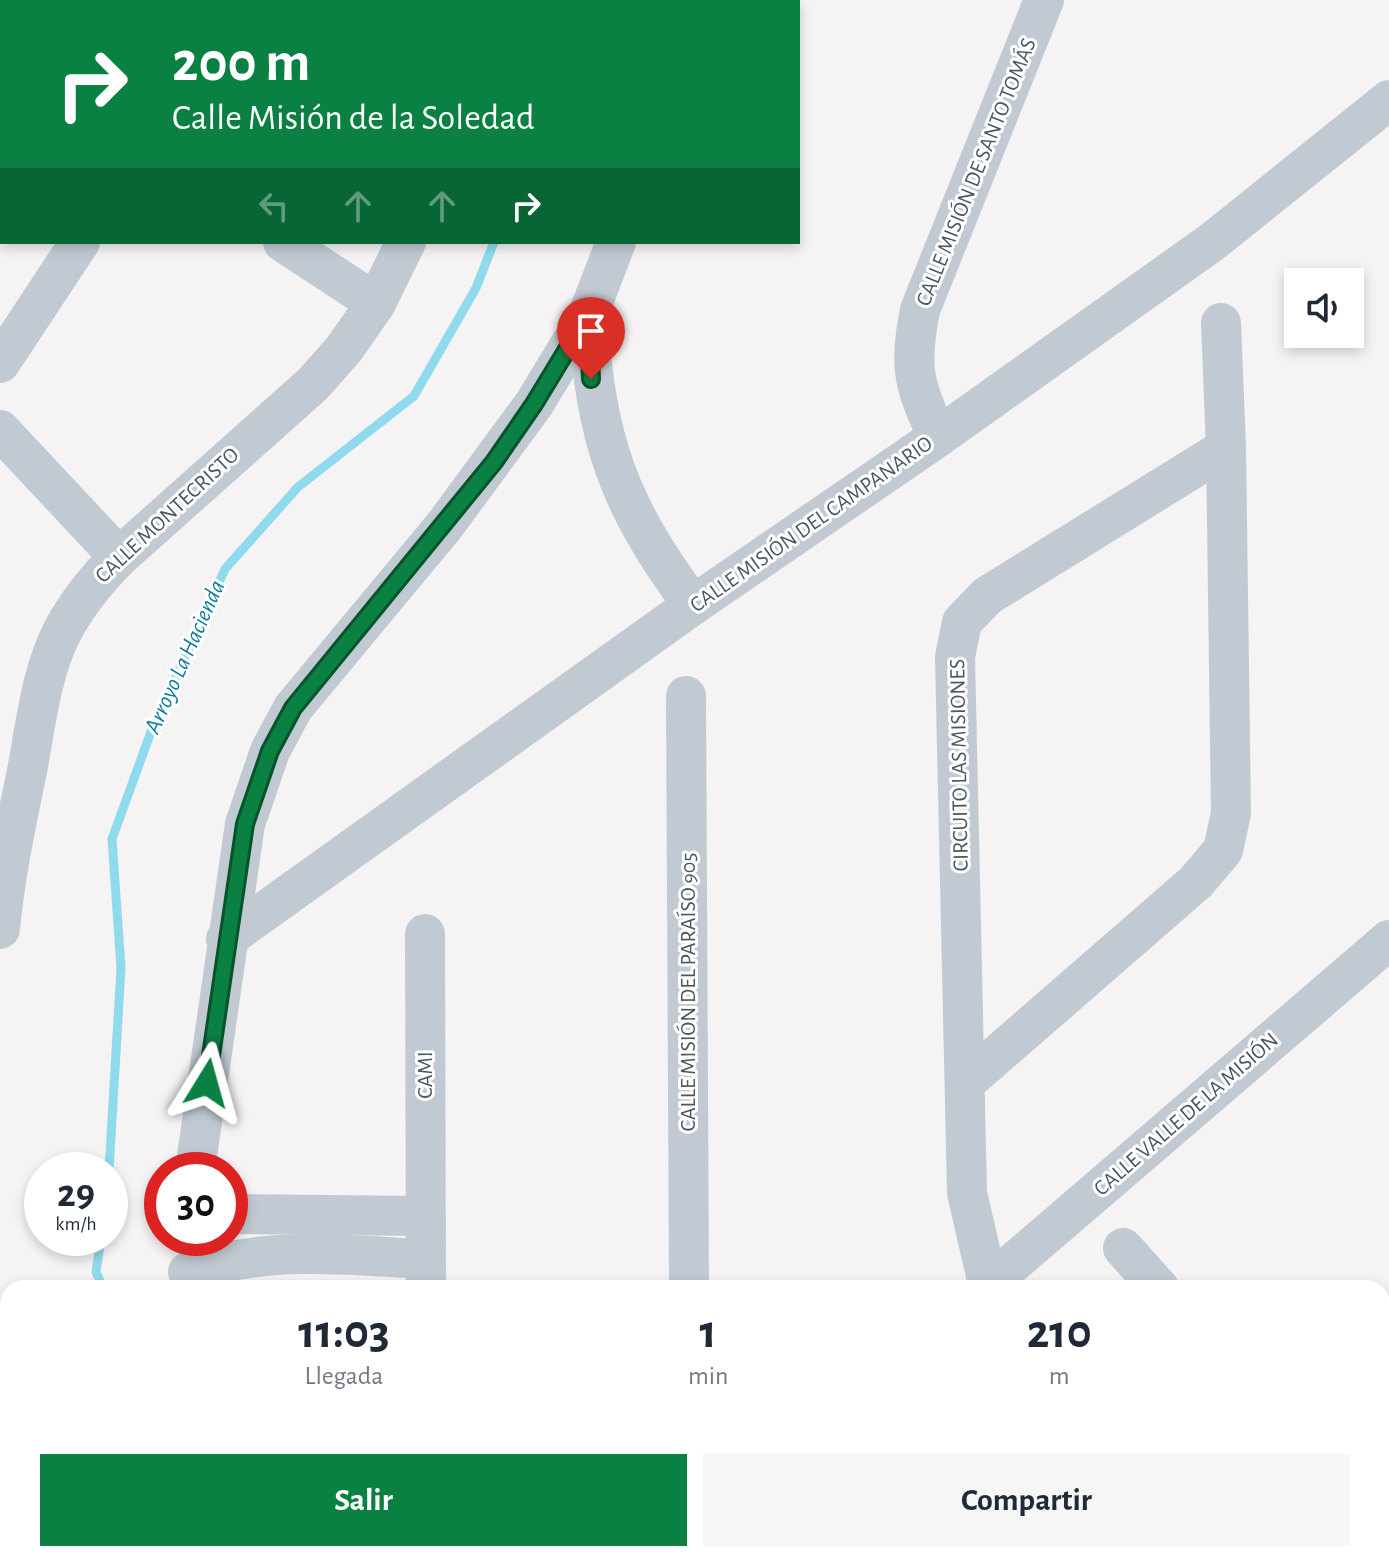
<!DOCTYPE html>
<html lang="es">
<meta charset="utf-8">
<style>
:root{--surface:#fff;--page:#f6f6f7;--text:#1f2937;--muted:#747a83;--accent:#0b8043}
body{margin:0;font-family:"Alegreya Sans",sans-serif;background:var(--page);color:var(--text);height:100vh;display:flex;flex-direction:column;font-size:30px;white-space:nowrap}
*{box-sizing:border-box;margin:0}
p{font-size:26px;color:var(--muted)}
.icon{flex:none;width:44px;height:44px;fill:none;stroke:currentColor;stroke-width:2;stroke-linecap:round;stroke-linejoin:round}
.map{position:relative;flex:1;overflow:hidden}
.side{position:absolute;left:0px;top:1280px;width:1390px;height:282px;display:flex;flex-direction:column;background:var(--surface);border-radius:24px 24px 0 0;box-shadow:0 4px 12px #0003}
.side>*{flex:none}
.top-card{position:absolute;left:0px;top:0px;width:800px;height:244px;box-shadow:0 4px 12px #0003;background:#0b8043;color:#fff;overflow:hidden}
.controls{position:absolute;left:1284px;top:268px;display:grid;gap:16px}
.controls a{display:grid;place-items:center;width:80px;height:80px;border-radius:0px;background:var(--surface);box-shadow:0 4px 12px #0003;font-size:40px}
.speed{position:absolute;left:24px;top:1152px;display:flex;gap:16px;font-size:40px;font-weight:700;text-align:center}
.speed>*{display:grid;place-content:center;width:104px;height:104px;border-radius:50%;background:var(--surface);box-shadow:0 4px 12px #0003;line-height:1}
.speed small{font-size:20px;font-weight:400}
.speed .limit{border:12px solid #d22;background:#fff;color:#111}
.pin{position:absolute;display:grid;place-items:center;width:68px;height:68px;color:#fff;margin:-82px -34px;border-radius:50% 50% 50% 0;rotate:-45deg;box-shadow:0 0 8px #0007}
.pin .icon{rotate:45deg}
.me{position:absolute;width:88px;margin:-44px;rotate:8deg;stroke-linejoin:round;filter:drop-shadow(0 0 6px #0008)}
.turn{display:flex;align-items:center;gap:28px;height:168px;padding:0 40px;font-size:36px}
.turn .icon{width:104px;height:104px;stroke-width:2.5}
.turn b{display:block;font-size:56px;line-height:68px}
.lanes{display:flex;align-items:center;height:76px;padding:0 40px;background:#0003;justify-content:center;gap:40px;direction:ltr}
.lanes .off{opacity:.35}
.eta{display:flex;justify-content:space-evenly;align-items:center;height:136px;text-align:center}
.eta b{font-size:48px;font-weight:600;line-height:56px}
.cta{display:flex;gap:16px;margin-top:auto;padding:16px 40px}
.cta a{flex:1;height:92px;border-radius:0px;background:var(--accent);color:#fff;font-size:32px;font-weight:600;line-height:92px;text-align:center}
.cta a+a{background:var(--page);color:var(--text)}
.map>svg:first-child{display:block}
.lines{fill:none;stroke-linecap:round;stroke-linejoin:round}
.stream{stroke:#90daee;stroke-width:9}
.minor{stroke:#c1cad2;stroke-width:40}
.route-casing{stroke:#07532c;stroke-width:20}
.route{stroke:#0b8043;stroke-width:14}
.labels{text-anchor:middle;dominant-baseline:central;stroke-width:6;stroke-linejoin:round;paint-order:stroke}
.street-label{font-size:22px;fill:#4a5661;stroke:#fff}
.water-label{font-size:24px;font-style:italic;fill:#0c7c9b;stroke:#fff}
</style>
<div class="map">
<svg width="1389" height="1561" viewBox="0 0 1389 1561">
<rect width="100%" height="100%" fill="#f5f3f3"/>
<g class="lines">
<g class="stream">
<path d="M592,2L593,0"/>
<path d="M109,1170L121,968L112,839L152,729L225,569L298,487L414,396L476,288L494,242"/>
<path d="M101,1238L96,1272L103,1288"/>
<path d="M202,1554L203,1561"/>
</g>
<g class="minor">
<path d="M166,0L169,2"/>
<path d="M520,2L521,0"/>
<path d="M707,2L708,0"/>
<path d="M283,242L376,303"/>
<path d="M588,315C595,440 619,506 693,605"/>
<path d="M0,363L80,242"/>
<path d="M0,430L119,557"/>
<path d="M938,437C913,384 909,367 920,310L1044,0"/>
<path d="M686,696L689,1288"/>
<path d="M0,929C5,874 17,820 28,766C36,721 42,670 63,630C78,602 97,579 119,557L313,384L344,349L376,303L406,242"/>
<path d="M425,934L426,1288"/>
<path d="M226,939L693,605L938,437L1212,242L1389,100"/>
<path d="M966,1082L1196,882L1223,850L1231,813L1226,448L1221,323"/>
<path d="M195,1170L245,824L270,751L293,708L445,525L534,404L588,315L616,242"/>
<path d="M230,1214L425,1216"/>
<path d="M1123,1248L1159,1288"/>
<path d="M188,1272C271,1245 340,1255 426,1259"/>
<path d="M988,1284L967,1193L955,657L962,622L987,596L1226,448"/>
<path d="M984,1288L1389,940"/>
<path d="M0,1325L8,1364"/>
<path d="M1382,1539L1389,1547"/>
<path d="M125,1554L127,1561"/>
<path d="M272,1554V1561"/>
<path d="M427,1554V1561"/>
<path d="M786,1554L791,1561"/>
<path d="M1022,1554L1028,1561"/>
<path d="M665,1561L673,1554"/>
</g>
</g>
<g class="lines">
<g class="route-casing">
<path id="route" d="M207,1083L245,824L270,751L293,708L494,462L534,404L588,315L591,379"/>
</g>
<use href="#route" class="route"/>
</g>
<g class="labels">
<g class="street-label">
<text transform="translate(976 172) rotate(-68)">CALLE MISIÓN DE SANTO TOMÁS</text>
<text transform="translate(167 515) rotate(-43)">CALLE MONTECRISTO</text>
<text transform="translate(811 524) rotate(-35)">CALLE MISIÓN DEL CAMPANARIO</text>
<text transform="translate(959 765) rotate(-91)">CIRCUITO LAS MISIONES</text>
<text transform="translate(688 992) rotate(-90)">CALLE MISIÓN DEL PARAÍSO 905</text>
<text transform="translate(425 1075) rotate(-90)">CAMI</text>
<text transform="translate(1186 1114) rotate(-41)">CALLE VALLE DE LA MISIÓN</text>
</g>
<g class="water-label">
<text transform="translate(185 657) rotate(-66)">Arroyo La Hacienda</text>
</g>
</g>
</svg>
<div class="controls">
<a><svg class="icon" aria-label="sound" viewBox="0 0 24 24"><path d="M4 9h4l5-4v14l-5-4H4zM17 9q2 3 0 6"/></svg></a>
</div>
<div class="speed"><div>29<small>km/h</small></div><div class="limit">30</div></div>
<div class="pin" style="left:591px;top:379px;background:#d93025"><svg class="icon" aria-label="arrive" viewBox="0 0 24 24"><path d="M6 21V4h12l-3 4 3 4H6"/></svg></div>
<svg class="me" style="left:207px;top:1083px" viewBox="-20 -20 40 40"><path d="M0-17L14 15 0 8-14 15z" fill="#0b8043" stroke="#fff" stroke-width="4"/></svg>
<div class="top-card">
<div class="turn"><svg class="icon" aria-label="right" viewBox="0 0 24 24"><path d="M7 20v-9h11M14 6l5 5-5 5"/></svg><div><b>200 m</b>Calle Misión de la Soledad</div></div>
<div class="lanes"><svg class="icon off" aria-label="left" viewBox="0 0 24 24"><path d="M17 20v-9H6M10 6l-5 5 5 5"/></svg><svg class="icon off" aria-label="ahead" viewBox="0 0 24 24"><path d="M12 20V5M6 11l6-6 6 6"/></svg><svg class="icon off" aria-label="ahead" viewBox="0 0 24 24"><path d="M12 20V5M6 11l6-6 6 6"/></svg><svg class="icon" aria-label="right" viewBox="0 0 24 24"><path d="M7 20v-9h11M14 6l5 5-5 5"/></svg></div>
</div>
<section class="side">
<div class="eta">
<div><b>11:03</b><p>Llegada</p></div>
<div><b>1</b><p>min</p></div>
<div><b>210</b><p>m</p></div>
</div>
<div class="cta"><a>Salir</a><a>Compartir</a></div>
</section>
</div>
